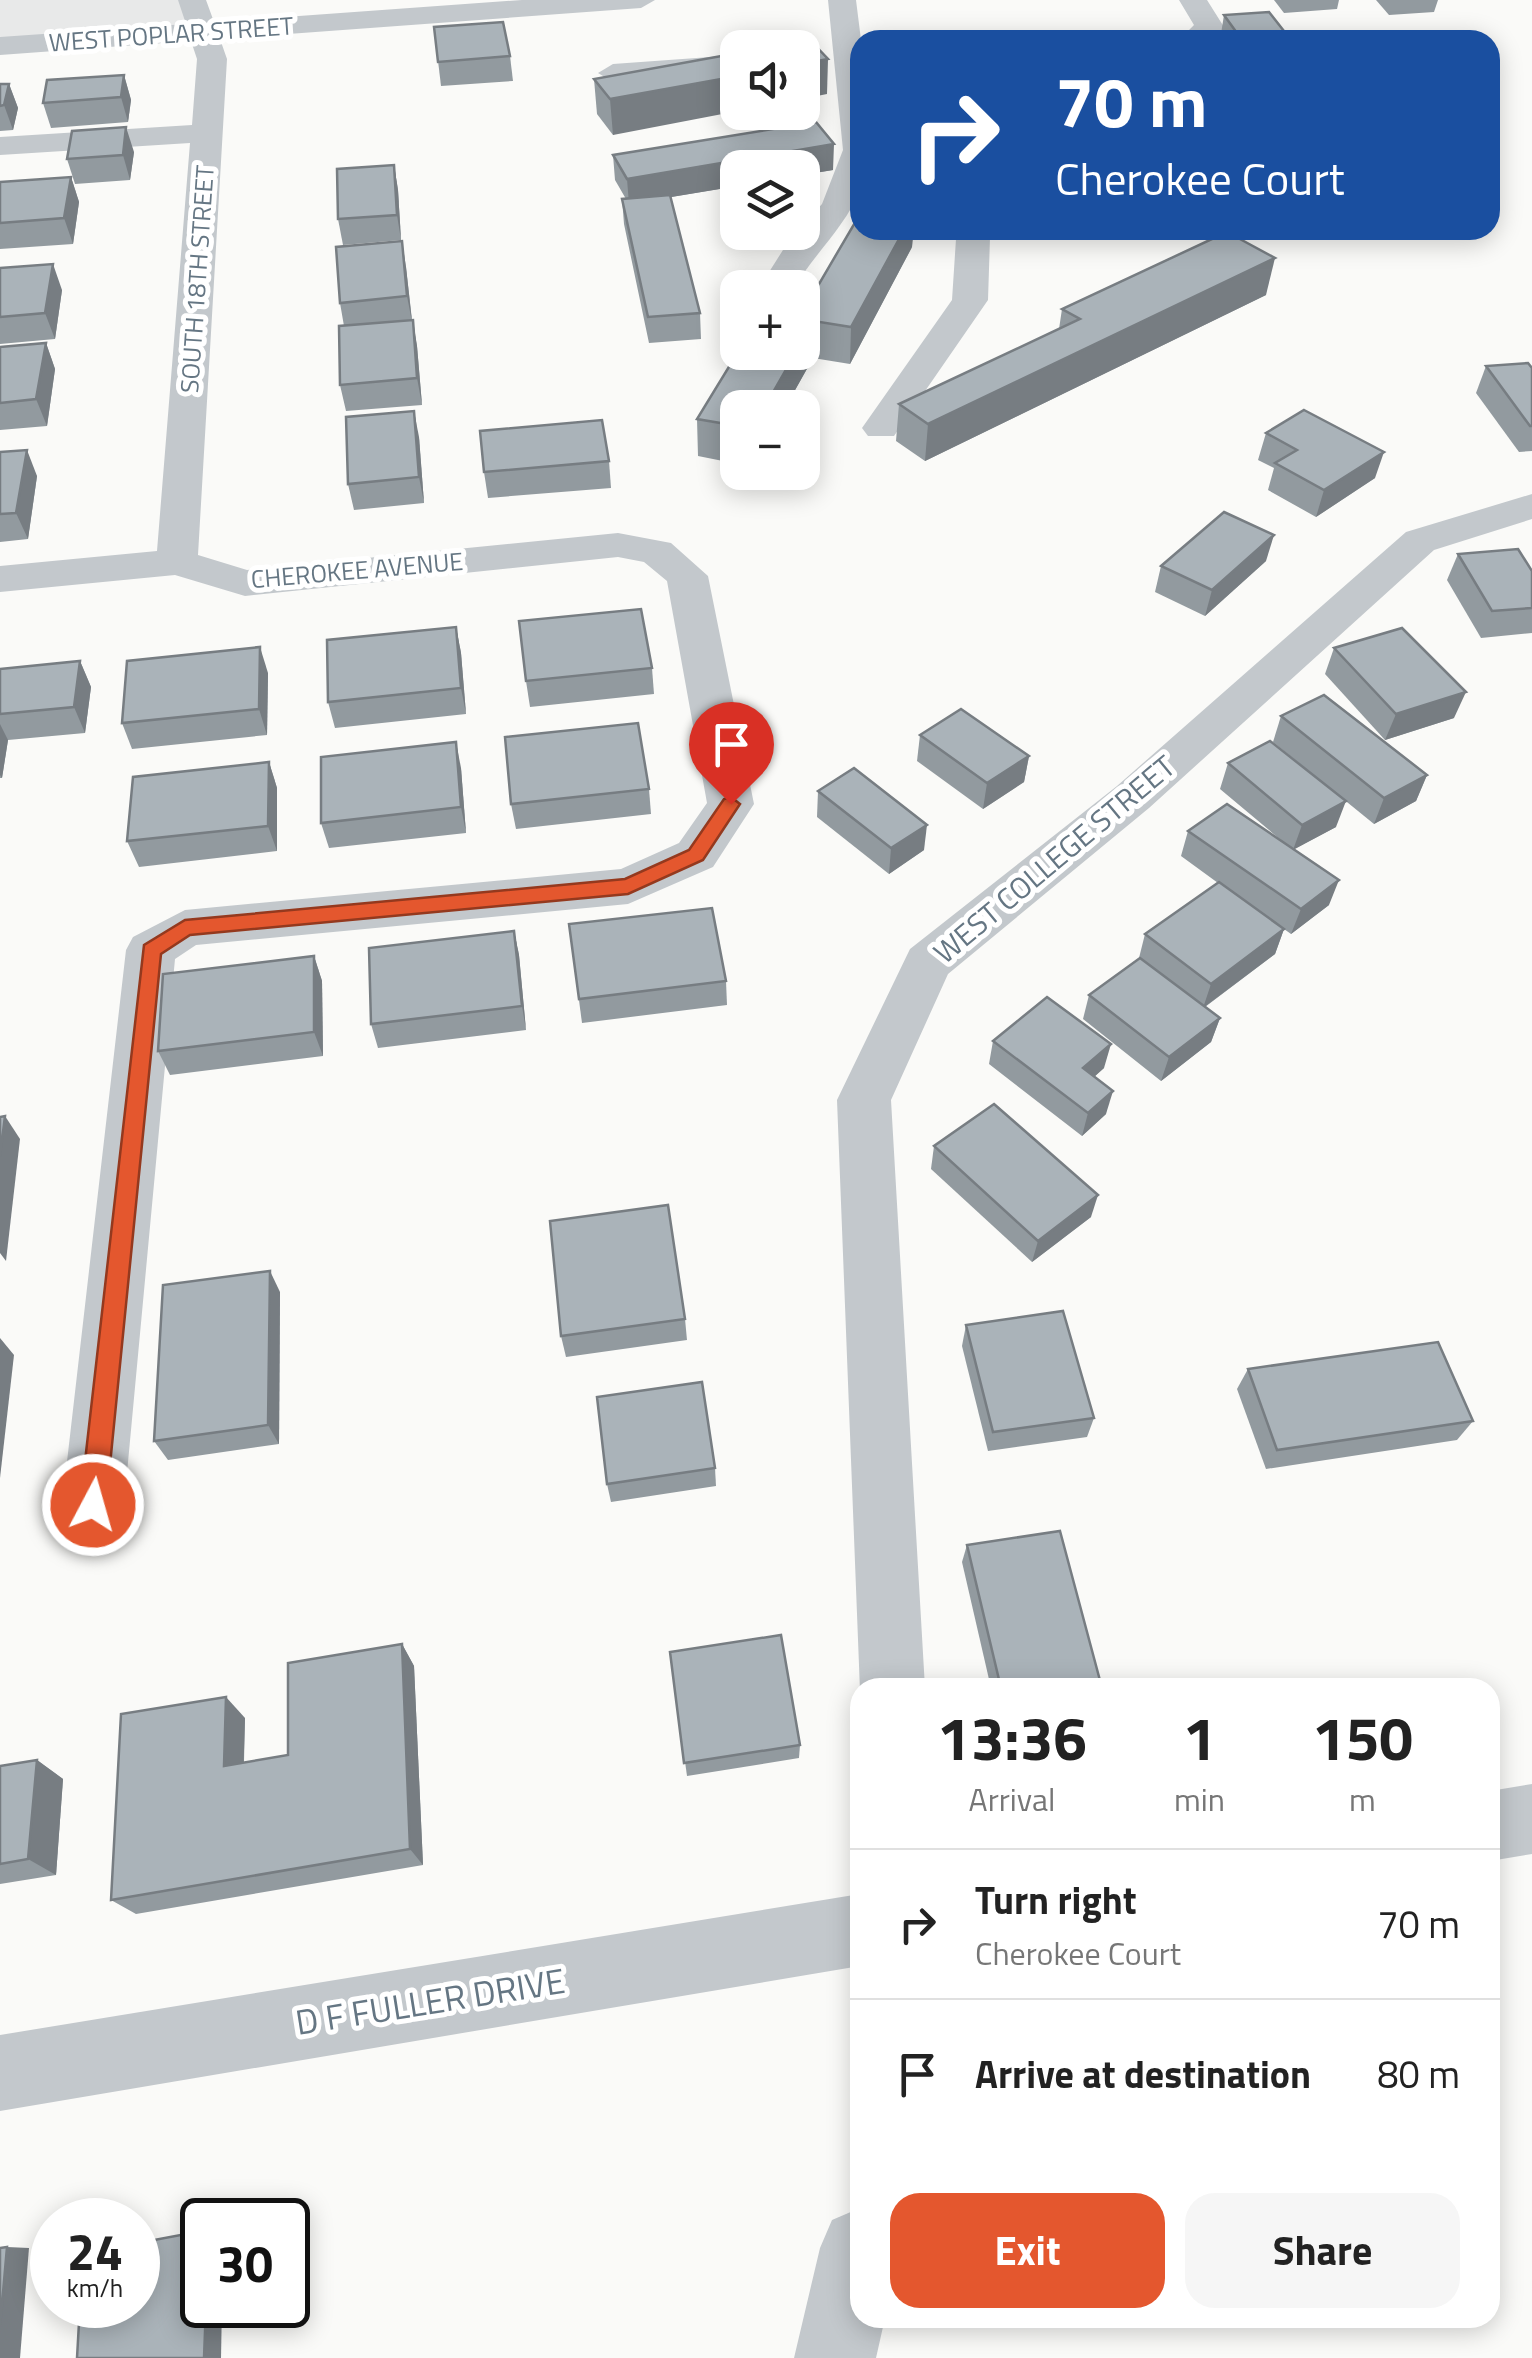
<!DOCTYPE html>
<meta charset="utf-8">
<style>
:root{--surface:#fff;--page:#f6f6f6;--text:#222;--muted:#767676;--line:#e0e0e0;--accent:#e4572e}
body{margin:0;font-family:"Titillium Web",sans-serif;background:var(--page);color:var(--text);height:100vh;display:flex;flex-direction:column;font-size:38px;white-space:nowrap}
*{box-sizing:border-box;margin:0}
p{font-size:32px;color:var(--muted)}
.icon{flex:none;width:55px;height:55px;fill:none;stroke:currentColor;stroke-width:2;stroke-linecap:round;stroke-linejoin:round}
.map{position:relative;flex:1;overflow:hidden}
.panel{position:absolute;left:850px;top:1678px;width:650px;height:650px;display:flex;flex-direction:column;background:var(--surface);border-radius:30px;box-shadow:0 5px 25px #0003}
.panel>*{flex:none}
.banner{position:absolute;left:850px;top:30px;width:650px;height:210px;border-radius:30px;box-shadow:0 5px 25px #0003;background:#1a4fa0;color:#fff;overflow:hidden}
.fabs{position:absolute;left:720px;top:30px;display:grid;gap:20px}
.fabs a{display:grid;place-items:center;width:100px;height:100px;border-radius:20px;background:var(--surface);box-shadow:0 5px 25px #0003;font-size:50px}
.speed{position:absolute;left:30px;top:2198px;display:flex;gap:20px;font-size:50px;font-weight:700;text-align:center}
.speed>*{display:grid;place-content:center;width:130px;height:130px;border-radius:50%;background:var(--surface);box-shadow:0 5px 25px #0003;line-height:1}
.speed small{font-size:25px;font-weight:400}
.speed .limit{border:5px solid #111;border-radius:15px;background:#fff;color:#111}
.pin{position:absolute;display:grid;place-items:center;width:85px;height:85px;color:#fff;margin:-102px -42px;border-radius:50% 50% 50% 0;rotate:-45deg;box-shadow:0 0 10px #0007}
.pin .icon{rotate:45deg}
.me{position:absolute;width:110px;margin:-55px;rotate:6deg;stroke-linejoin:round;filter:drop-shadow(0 0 8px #0008)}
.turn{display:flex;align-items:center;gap:35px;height:210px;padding:0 40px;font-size:45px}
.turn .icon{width:130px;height:130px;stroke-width:2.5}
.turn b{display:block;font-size:70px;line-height:85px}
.eta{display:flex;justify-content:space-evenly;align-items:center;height:170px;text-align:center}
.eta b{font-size:60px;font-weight:700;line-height:70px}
.cta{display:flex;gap:20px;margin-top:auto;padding:20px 40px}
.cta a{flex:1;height:115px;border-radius:30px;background:var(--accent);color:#fff;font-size:40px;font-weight:700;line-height:115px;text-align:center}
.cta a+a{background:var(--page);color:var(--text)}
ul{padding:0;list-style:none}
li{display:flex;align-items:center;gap:30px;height:150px;padding:0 40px;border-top:2px solid var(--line)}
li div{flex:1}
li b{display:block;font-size:38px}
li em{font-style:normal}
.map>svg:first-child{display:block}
.built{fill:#e8e9e9}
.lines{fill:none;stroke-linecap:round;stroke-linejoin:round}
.minor{fill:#c3c8cc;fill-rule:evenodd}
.wall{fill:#929a9f}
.shaded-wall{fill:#777d82}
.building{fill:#aab3b9;stroke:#777d82;stroke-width:2.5}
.route{fill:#e4572e;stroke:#94391e;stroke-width:2.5}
.labels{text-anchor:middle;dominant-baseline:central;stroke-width:10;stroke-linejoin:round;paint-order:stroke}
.far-street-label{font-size:25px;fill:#657683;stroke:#fff}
.street-label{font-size:30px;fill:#657683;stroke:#fff}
.near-street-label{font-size:35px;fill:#657683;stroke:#fff}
</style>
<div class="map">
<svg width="1532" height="2358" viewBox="0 0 1532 2358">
<rect width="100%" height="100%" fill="#fafaf8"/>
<path class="built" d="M0,0H190L187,34L0,46Z"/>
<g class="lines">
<g class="minor">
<path d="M178,0H206L214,22L522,0H655L641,8L220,39L227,59L198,555L247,570L618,533L671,543L708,576L754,804L713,867L628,904L196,945L175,959L124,1505L115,1526L93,1534L71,1526L62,1505L126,950L133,937L185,910L621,869L679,843L707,803L667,581L644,562L618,557L245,596L175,575L0,592V566L157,551L190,143L0,155V137L192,125L197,59L191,41L0,55V37L186,24Z"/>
<path d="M828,0H856L861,40L860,190C846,226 814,254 794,288H759L788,242L802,232V226L822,204L843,150Z"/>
<path d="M1179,0H1207L1224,27L1216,40H1186L1183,36L1194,25Z"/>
<path d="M738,55V73L613,82L598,73L613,64Z"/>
<path d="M949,230H984L990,238L988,300L894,436H868L862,428L952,300L956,239Z"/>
<path d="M1532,494V519L1434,550L1149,808L948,974L891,1100L925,1688H860V1691L837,1100L910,949L1117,786L1406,532Z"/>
<path d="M1532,1784V1854L1490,1861V1791Z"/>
<path d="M860,1894V1966L0,2111V2035Z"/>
<path d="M860,2208V2318H885L876,2358H794L820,2248L832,2220Z"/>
</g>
</g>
<g class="wall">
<path d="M1274,0H1339L1337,9L1284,13Z"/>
<path d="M1376,0H1438L1434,12L1389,15Z"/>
<path d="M1224,15L1291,40H1220Z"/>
<path d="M434,27L510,56L513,81L441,86Z"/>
<path d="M738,53L613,135L597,114L594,79Z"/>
<path d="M124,75L131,100L128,122L51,128L43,103Z"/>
<path d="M0,84H9L18,108L13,130L0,131Z"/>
<path d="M134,152L130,180L75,184L67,159Z"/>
<path d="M613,155L833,170L671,197L700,313L701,339L649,343L624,224L622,199H626L615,180Z"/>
<path d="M394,165L398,190L401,240L343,245L338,219Z"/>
<path d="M71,177L79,202L73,244L0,249V182Z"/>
<path d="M1219,230H1286L1285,235L1239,239L1266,295L925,461L896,441L899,404L1059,329L1062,309L1222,235Z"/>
<path d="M912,247L850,364L813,358L785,408H738V464L698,456L697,419L802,352V313Z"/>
<path d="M406,267L412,320L417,346L422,405L346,411L340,385L344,326L340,303Z"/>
<path d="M0,268L62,290L55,339L0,344Z"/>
<path d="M46,343L55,369L47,426L0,430V347Z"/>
<path d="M1486,366L1532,368V451L1519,452L1476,393Z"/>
<path d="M1266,433L1375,478L1316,517L1268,490L1274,468L1258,460Z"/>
<path d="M419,437L424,503L354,510L348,484Z"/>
<path d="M0,452L37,476L28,539L0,542Z"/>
<path d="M609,461L611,488L488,498L484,472Z"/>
<path d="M1458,554L1532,571V633L1481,638L1447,580Z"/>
<path d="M1266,561L1205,616L1155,592L1161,566Z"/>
<path d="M456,627L461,653L466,714L335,728L328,702Z"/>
<path d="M1334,648L1454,718L1385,740L1325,674Z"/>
<path d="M80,661L91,687L85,733L8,740L2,778H0V669Z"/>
<path d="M652,668L654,694L530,707L526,681Z"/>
<path d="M268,673L267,735L132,749L122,723Z"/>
<path d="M1281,716L1427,775L1416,801L1374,824L1273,742Z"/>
<path d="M920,735L1029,756L1024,782L983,809L917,761Z"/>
<path d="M269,762L277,788V851L139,867L127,841Z"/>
<path d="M1228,763L1336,827L1294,849L1329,905L1291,934L1284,929L1275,954L1205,1007L1220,1018L1211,1042L1161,1081L1083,1019L1089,995L1139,958L1145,934L1218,883L1181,856L1188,831L1282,841L1220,789Z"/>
<path d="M461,768L466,833L329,848L321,823Z"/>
<path d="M649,789L651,814L516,829L511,804Z"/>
<path d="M818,791L924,850L889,874L817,817Z"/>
<path d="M569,924L726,981L727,1005L582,1023Z"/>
<path d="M514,931L519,955L526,1030L378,1048L371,1024Z"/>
<path d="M314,956L322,981L323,1056L170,1075L158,1051Z"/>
<path d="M993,1041L1104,1068L1094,1077L1106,1114L1082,1136L989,1064Z"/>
<path d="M934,1146L1091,1217L1032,1262L931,1169Z"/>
<path d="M280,1292L279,1444L168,1460L154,1441Z"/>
<path d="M685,1319L687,1340L566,1357L561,1336Z"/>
<path d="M966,1325L1094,1418L1087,1437L988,1451L962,1346Z"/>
<path d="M1248,1369L1473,1421L1457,1440L1266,1469L1237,1389Z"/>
<path d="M715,1468L716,1486L611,1502L607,1484Z"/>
<path d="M967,1545L1102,1688H991L962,1562Z"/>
<path d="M402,1644L414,1666L423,1865L136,1914L111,1900L245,1718L244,1762L288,1755Z"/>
<path d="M670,1652L800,1745L799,1758L687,1776Z"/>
<path d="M37,1760L63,1779L56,1875L0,1884V1766Z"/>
</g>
<g class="shaded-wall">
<path d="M828,59L827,94L802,99V64Z"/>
<path d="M124,75L131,100L128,122L121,97Z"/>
<path d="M738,76V111L613,135L610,99Z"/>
<path d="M9,84L18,108L13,130L4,105Z"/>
<path d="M126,127L134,152L130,180L123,155Z"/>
<path d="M834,144L833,170L802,175V168H738V186L629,204L627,179Z"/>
<path d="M394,165L398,190L401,240L397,215Z"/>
<path d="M71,177L79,202L73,244L64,218Z"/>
<path d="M904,230H914L912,247L850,364L851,327Z"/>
<path d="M402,241L406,267L412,322L407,296Z"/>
<path d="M1275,258L1266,295L925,461L928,424Z"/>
<path d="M53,264L62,290L55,339L45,313Z"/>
<path d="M413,320L417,346L422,405L417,378Z"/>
<path d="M814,321L813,358L785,408H764L796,352H802V341Z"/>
<path d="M46,343L55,369L47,426L36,399Z"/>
<path d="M414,411L419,437L424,503L419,477Z"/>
<path d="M27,450L37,476L28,539L16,513Z"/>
<path d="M1384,452L1375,478L1316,517L1324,490Z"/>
<path d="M1274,535L1266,561L1205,616L1212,590Z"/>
<path d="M456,627L461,653L466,714L461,688Z"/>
<path d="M260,647L268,673L267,735L259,709Z"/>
<path d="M80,661L91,687L85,733L74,707Z"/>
<path d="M1466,692L1454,718L1385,740L1396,714Z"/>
<path d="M0,724L8,740L2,778L0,775Z"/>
<path d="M456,742L461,768L466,833L461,807Z"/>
<path d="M1029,756L1024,782L983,809L987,783Z"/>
<path d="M269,762L277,788V851L268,826Z"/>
<path d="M1427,775L1416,801L1374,824L1384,798Z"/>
<path d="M1346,801L1336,827L1293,850L1302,825Z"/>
<path d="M927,825L924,850L889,874L891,848Z"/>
<path d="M1339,880L1329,905L1291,934L1301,909Z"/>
<path d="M1284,929L1275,954L1203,1008L1211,984Z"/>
<path d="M514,931L519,955L526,1030L522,1006Z"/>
<path d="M314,956L322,981L323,1056L314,1032Z"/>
<path d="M1220,1018L1211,1042L1161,1081L1169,1057Z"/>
<path d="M1111,1044L1104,1068L1077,1092L1083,1068Z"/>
<path d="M1113,1091L1106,1114L1082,1136L1088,1113Z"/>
<path d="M5,1116L20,1139L6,1261L0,1253V1156Z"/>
<path d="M1098,1195L1091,1217L1032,1262L1038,1241Z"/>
<path d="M270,1271L280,1292L279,1444L268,1425Z"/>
<path d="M0,1338L14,1355L0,1478Z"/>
<path d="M402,1644L414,1666L423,1865L410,1849Z"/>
<path d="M226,1697L245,1718L243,1784L224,1766Z"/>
<path d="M37,1760L63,1779L56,1875L28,1859Z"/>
<path d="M7,2247L29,2248L20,2358H0V2327Z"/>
<path d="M206,2305H222L221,2358H204Z"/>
</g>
<g class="building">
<path d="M1269,12L1291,40H1242L1224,15Z"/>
<path d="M503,22L510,56L438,62L434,27Z"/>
<path d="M983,33L987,40H908L907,38Z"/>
<path d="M810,40L828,59L802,64V48H767Z"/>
<path d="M738,53V76L610,99L594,79Z"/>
<path d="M124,75L121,97L43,103L47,80Z"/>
<path d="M0,84H9L4,105L0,106Z"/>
<path d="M816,122L834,144L627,179L613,155Z"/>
<path d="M126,127L123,155L67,159L72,131Z"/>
<path d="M394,165L397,215L338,219L337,169Z"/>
<path d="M71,177L64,218L0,223V182Z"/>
<path d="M670,195L700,313L648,317L622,199Z"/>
<path d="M860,214V230H904L851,327L814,321L802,341V313Z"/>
<path d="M1227,232L1275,258L928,424L899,404L1080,319L1062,309Z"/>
<path d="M402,241L407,296L340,303L336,247Z"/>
<path d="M53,264L45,313L0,317V268Z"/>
<path d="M413,320L417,378L340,385L339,326Z"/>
<path d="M46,343L36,399L0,403V347Z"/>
<path d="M738,352H796L764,408H738V426L697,419Z"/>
<path d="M1528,363L1532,368V426H1530L1486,366Z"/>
<path d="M1304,410L1384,452L1324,490L1275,463L1297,450L1266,433Z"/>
<path d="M414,411L419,477L348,484L346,417Z"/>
<path d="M602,420L609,461L484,472L480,431Z"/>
<path d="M27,450L16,513L0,514V452Z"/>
<path d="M1224,512L1274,535L1212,590L1161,566Z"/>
<path d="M1518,549L1532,571V608L1492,611L1458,554Z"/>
<path d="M641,609L652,668L526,681L519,621Z"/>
<path d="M456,627L461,688L328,702L327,640Z"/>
<path d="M1402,628L1466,692L1396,714L1334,648Z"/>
<path d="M260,647L259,709L122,723L127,661Z"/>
<path d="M80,661L74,707L0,714V669Z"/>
<path d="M1324,695L1427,775L1384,798L1281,716Z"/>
<path d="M961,709L1029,756L987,783L920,735Z"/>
<path d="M638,723L649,789L511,804L505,737Z"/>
<path d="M1270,741L1346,801L1302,825L1228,763Z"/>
<path d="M456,742L461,807L321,823V757Z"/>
<path d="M269,762L268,826L127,841L133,777Z"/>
<path d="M854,768L927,825L891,848L818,791Z"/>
<path d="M1227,804L1339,880L1301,909L1188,831Z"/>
<path d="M1219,882L1284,929L1211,984L1145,934Z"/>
<path d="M712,908L726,981L579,999L569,924Z"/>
<path d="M514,931L522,1006L371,1024L369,948Z"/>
<path d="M314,956V1032L158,1051L163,974Z"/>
<path d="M1140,958L1220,1018L1169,1057L1089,995Z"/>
<path d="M1047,997L1111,1044L1083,1068L1113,1091L1088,1113L993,1041Z"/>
<path d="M994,1104L1098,1195L1038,1241L934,1146Z"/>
<path d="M5,1116L0,1156V1117Z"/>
<path d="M668,1205L685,1319L561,1336L550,1221Z"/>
<path d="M270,1271L268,1425L154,1441L163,1285Z"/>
<path d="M1063,1311L1094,1418L993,1432L966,1325Z"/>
<path d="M1438,1342L1473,1421L1277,1450L1248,1369Z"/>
<path d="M702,1382L715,1468L607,1484L597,1397Z"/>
<path d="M1060,1531L1102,1688H1001L967,1545Z"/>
<path d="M781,1635L800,1745L684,1763L670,1652Z"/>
<path d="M402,1644L410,1849L111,1900L121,1714L226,1697L224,1766L288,1755V1663Z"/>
<path d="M37,1760L28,1859L0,1864V1766Z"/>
<path d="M202,2231V2305H206L204,2358H77L80,2305H138V2243Z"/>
<path d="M7,2247L0,2327V2248Z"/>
</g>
<path class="route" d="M731,797L740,804L703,860L628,894L190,935L161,954L106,1505L102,1514L93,1517L84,1514L80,1505L144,945L185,920L625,879L689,850L724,799Z"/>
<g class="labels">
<g class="far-street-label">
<text transform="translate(171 34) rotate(-4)">WEST POPLAR STREET</text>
<text transform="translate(197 279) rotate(-86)">SOUTH 18TH STREET</text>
<text transform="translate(357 570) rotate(-5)">CHEROKEE AVENUE</text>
</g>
<g class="street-label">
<text transform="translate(1054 859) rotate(-40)">WEST COLLEGE STREET</text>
</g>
<g class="near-street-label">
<text transform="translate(430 2001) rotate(-9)">D F FULLER DRIVE</text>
</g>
</g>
</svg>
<div class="fabs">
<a><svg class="icon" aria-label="sound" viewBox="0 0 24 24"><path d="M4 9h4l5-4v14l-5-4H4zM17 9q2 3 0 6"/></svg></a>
<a><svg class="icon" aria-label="layers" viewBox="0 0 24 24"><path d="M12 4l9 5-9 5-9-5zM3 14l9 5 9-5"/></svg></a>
<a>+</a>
<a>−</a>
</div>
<div class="speed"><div>24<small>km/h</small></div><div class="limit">30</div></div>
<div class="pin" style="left:731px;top:804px;background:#d93025"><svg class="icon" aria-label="arrive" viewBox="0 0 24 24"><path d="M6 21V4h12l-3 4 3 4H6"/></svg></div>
<svg class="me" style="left:93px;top:1505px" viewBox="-20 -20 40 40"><circle r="17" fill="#e4572e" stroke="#fff" stroke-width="3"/><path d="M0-11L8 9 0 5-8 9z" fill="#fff"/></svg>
<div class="banner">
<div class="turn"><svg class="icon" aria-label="right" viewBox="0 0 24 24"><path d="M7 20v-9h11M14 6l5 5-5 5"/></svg><div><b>70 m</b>Cherokee Court</div></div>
</div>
<section class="panel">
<div class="eta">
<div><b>13:36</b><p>Arrival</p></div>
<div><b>1</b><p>min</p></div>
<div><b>150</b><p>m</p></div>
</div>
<ul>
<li><svg class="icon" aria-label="right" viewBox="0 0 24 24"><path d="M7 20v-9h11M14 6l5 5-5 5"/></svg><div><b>Turn right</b><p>Cherokee Court</p></div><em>70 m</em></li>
<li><svg class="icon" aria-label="arrive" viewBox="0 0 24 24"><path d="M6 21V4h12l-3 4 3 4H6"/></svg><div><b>Arrive at destination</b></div><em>80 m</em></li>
</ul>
<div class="cta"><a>Exit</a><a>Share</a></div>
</section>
</div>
